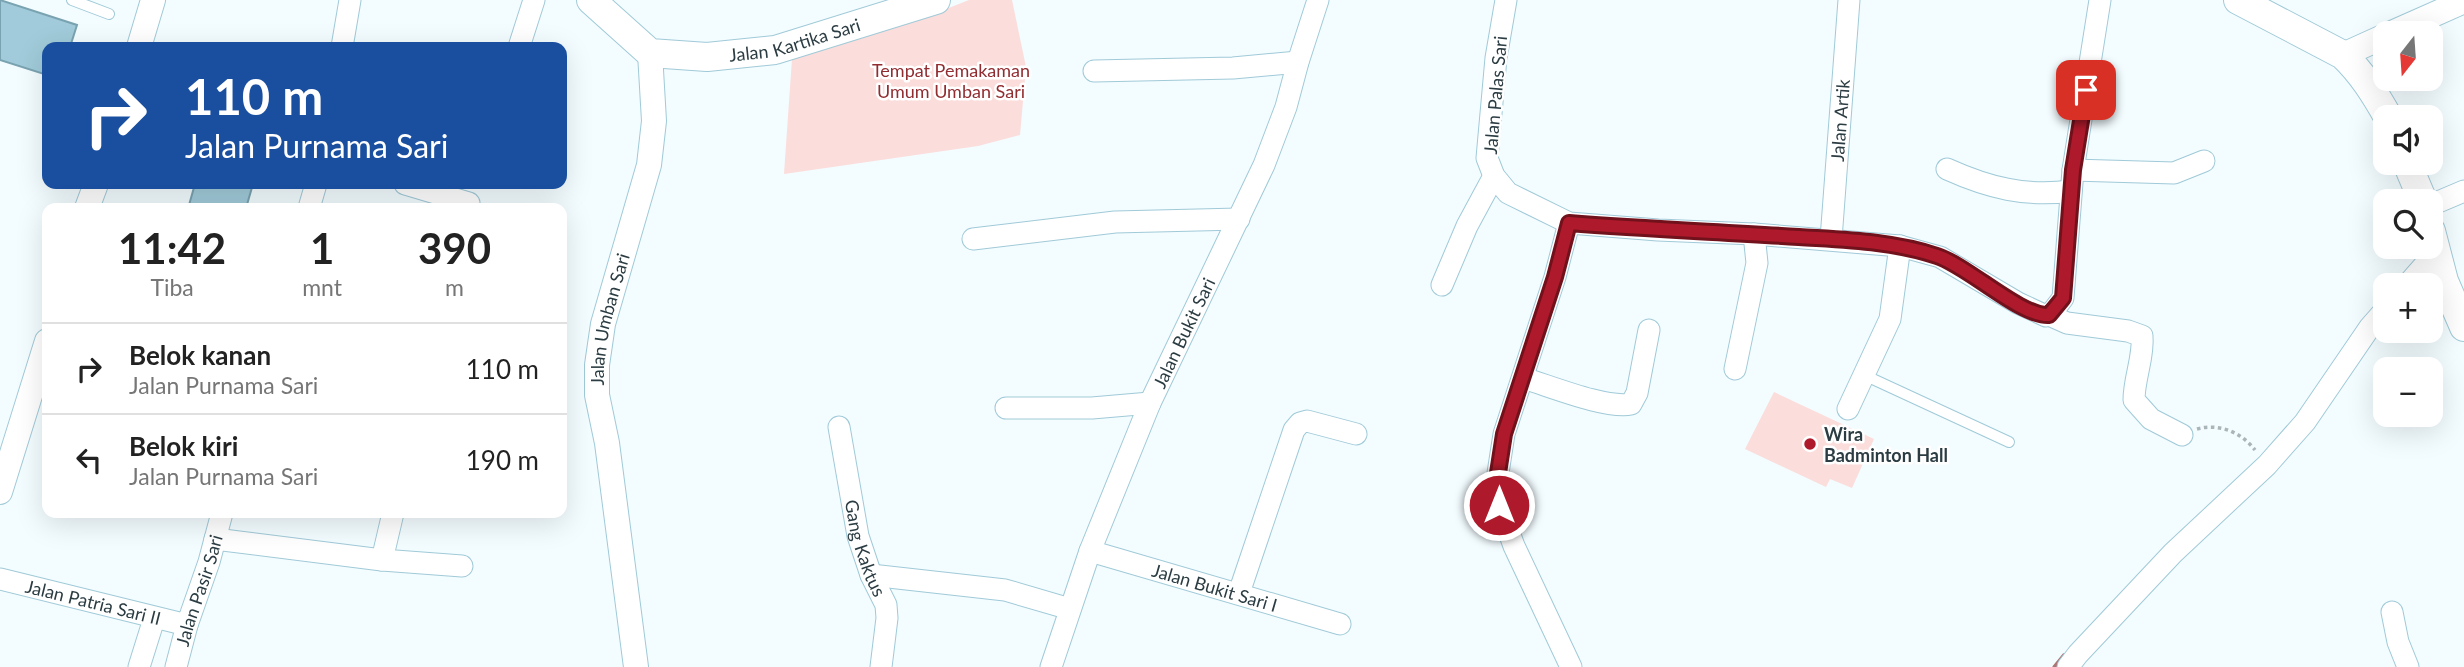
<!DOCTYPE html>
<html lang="id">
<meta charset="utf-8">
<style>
:root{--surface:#fff;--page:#f6f6f6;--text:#222;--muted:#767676;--line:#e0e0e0}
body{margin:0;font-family:Lato,sans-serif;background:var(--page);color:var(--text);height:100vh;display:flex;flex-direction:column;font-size:26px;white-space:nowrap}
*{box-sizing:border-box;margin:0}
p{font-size:23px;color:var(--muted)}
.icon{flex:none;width:38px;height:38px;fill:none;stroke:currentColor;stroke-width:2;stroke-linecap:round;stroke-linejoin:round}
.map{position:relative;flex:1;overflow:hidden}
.details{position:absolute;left:42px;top:203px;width:525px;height:315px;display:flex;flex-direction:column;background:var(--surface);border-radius:14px;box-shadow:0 7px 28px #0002}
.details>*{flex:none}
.top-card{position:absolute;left:42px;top:42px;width:525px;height:147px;border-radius:14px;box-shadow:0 7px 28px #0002;background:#1a4fa0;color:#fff;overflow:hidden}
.needle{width:46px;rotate:197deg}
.fabs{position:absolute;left:2373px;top:21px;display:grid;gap:14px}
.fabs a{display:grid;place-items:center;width:70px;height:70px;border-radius:14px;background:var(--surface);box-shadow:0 7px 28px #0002;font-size:35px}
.pin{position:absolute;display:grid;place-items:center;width:60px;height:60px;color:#fff;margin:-30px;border-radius:14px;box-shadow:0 4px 10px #0006}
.me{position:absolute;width:77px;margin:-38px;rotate:0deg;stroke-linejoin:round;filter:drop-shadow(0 0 5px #0008)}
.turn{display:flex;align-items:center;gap:24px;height:147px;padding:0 28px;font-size:32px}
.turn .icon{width:91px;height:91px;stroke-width:2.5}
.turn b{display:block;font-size:49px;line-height:60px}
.eta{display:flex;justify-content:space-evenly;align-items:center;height:119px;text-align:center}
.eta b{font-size:42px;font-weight:700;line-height:49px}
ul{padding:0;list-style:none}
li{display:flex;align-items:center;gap:21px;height:91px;padding:0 28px;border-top:2px solid var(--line)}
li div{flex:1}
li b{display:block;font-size:26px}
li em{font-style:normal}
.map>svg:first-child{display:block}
.green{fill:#fbdddb}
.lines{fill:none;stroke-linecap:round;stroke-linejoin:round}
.stream{stroke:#ac7575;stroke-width:5}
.building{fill:#a1cbda;stroke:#7aa3b1;stroke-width:2}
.service-casing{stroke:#a0cad8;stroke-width:12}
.minor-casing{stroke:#a0cad8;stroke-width:23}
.tertiary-casing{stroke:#a0cad8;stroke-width:26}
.secondary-casing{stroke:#a0cad8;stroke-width:30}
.path{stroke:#a9b5b9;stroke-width:3.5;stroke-dasharray:3.5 3.5;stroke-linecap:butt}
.service{stroke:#fff;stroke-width:10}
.minor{stroke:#fff;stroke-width:21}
.tertiary{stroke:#fff;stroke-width:24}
.secondary{stroke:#fff;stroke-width:28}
.route-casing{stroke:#71111c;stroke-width:18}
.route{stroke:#ae1a2b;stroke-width:12}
.poi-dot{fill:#ae1a2b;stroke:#fff;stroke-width:2.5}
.labels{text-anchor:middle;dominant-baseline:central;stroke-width:5;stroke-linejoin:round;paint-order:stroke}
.street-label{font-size:18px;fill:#2b3c42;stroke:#fff}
.park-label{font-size:18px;fill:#912d31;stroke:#fff}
.poi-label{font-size:18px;font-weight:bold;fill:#2b3c42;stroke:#fff;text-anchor:start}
</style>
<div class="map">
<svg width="2464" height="667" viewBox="0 0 2464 667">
<rect width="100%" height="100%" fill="#f3fcff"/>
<g class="green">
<path d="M969,0H1012L1026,67L1020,135L978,146L784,174L792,59L936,13Z"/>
<path d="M1774,392L1874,439L1852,488L1830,479L1826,487L1745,449Z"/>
</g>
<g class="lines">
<path class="stream" d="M2055,667L2064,656"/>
</g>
<g class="building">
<path d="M0,0L77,25L70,47H47V75L0,60Z"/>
<path d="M195,184H253L246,208H199L189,205Z"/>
</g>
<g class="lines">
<g class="service-casing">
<g id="service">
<path d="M72,0L109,14"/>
<path d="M1864,375L2009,442"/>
</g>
</g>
<g class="minor-casing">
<g id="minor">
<path d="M1506,0L1496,58L1487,158L1494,176L1508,193L1569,223L1658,230L1754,234L1900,246L1940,257L2018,303L2046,316L2053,311L2063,298L2073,170L2100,0"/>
<path d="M342,47L350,0"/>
<path d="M519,47L534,0"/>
<path d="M1094,71L1233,68L1298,62"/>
<path d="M1947,169C1989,188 2026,197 2071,191"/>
<path d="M2073,170L2174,173L2204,161"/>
<path d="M405,184L469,203"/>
<path d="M2431,205L2464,191"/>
<path d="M309,208L316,184"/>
<path d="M1569,223L1555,277L1504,434L1498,473L1499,505L1514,546L1571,667"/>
<path d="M973,239L1115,222L1239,219"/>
<path id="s1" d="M1831,239L1849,0"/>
<path d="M1442,285L1467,226L1494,176"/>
<path d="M2407,285L2436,252"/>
<path d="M2049,315L2067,323L2128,331L2142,336C2144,357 2134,378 2134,400L2151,419L2182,435"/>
<path d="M1735,369L1757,263L1754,234"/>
<path d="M1523,378C1550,386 1606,409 1631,404L1637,393L1649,330"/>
<path d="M1006,408H1092L1150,403"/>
<path d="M1848,409L1890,319L1900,246"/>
<path id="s2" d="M839,427L858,536L871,575L886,605L887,618L881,667"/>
<path d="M215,539L382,560L462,566"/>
<path id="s3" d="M1090,551L1340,624"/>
<path d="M382,560L393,513"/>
<path d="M871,575L1005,590L1070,609"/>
<path id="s4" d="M0,579L187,625"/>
<path d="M1239,593L1294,430L1300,423L1307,421L1356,434"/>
<path d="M2392,612L2398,642L2408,667"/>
<path d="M139,667L154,619"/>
<path id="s5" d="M176,667L187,625L209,562L222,513"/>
<path id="s6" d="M1051,667L1090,551L1150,403L1264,165L1286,107L1298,62L1318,0"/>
<path d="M2068,667L2078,654L2173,553L2267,465L2305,422L2370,327L2385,310"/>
</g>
</g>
<g class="tertiary-casing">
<g id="tertiary">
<path d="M2392,33L2464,1"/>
<path d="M139,47L153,0"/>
<path d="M2343,55L2385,36"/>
<path d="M87,208L96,184"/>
<path d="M0,492L47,341"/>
<path id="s7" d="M636,667L607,443L597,395V365L603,324L649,165L654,121L650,53"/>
</g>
</g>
<g class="secondary-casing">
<g id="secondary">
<path id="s8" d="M591,0L650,53L707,57L775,50L936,0"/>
<path d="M2238,0L2343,55C2362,73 2375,94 2388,117"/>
<path d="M2407,163L2423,201"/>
<path d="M2431,231L2444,281L2464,327"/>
</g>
</g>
<path class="path" d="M2197,429C2219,423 2241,432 2255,450"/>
<use href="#service" class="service"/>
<use href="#minor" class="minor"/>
<use href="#tertiary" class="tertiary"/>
<use href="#secondary" class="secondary"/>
</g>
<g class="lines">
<g class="route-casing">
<path id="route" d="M1499,505L1498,473L1504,434L1555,277L1569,223C1646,229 1722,232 1799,237C1845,240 1892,241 1937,256C1968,266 2021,317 2049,315L2063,298L2073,170L2086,90"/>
</g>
<use href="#route" class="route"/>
</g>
<circle class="poi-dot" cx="1810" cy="444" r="7"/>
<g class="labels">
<g class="street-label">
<text stroke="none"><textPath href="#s8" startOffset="226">Jalan Kartika Sari</textPath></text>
<text transform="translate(1495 95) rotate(-85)">Jalan Palas Sari</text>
<text stroke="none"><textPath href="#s1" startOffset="119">Jalan Artik</textPath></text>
<text stroke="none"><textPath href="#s7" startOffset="352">Jalan Umban Sari</textPath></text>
<text stroke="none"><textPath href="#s6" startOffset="360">Jalan Bukit Sari</textPath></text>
<text stroke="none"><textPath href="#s2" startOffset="124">Gang Kaktus</textPath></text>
<text stroke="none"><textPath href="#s3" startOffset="130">Jalan Bukit Sari I</textPath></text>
<text stroke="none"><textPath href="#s5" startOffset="80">Jalan Pasir Sari</textPath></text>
<text stroke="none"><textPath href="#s4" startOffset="96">Jalan Patria Sari II</textPath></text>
</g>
<g class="park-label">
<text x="951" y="70">Tempat Pemakaman<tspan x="951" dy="21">Umum Umban Sari</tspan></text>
</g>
<g class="poi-label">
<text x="1824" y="434">Wira<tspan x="1824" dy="21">Badminton Hall</tspan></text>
</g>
</g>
</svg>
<div class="fabs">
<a><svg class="needle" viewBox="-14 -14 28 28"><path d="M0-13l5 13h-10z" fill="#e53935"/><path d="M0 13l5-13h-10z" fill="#767676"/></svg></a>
<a><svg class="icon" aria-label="sound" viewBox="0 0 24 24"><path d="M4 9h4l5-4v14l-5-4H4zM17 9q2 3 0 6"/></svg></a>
<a><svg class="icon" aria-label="search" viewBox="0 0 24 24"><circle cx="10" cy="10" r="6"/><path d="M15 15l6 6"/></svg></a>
<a>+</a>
<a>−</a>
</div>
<div class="pin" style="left:2086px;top:90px;background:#d93025"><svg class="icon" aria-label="arrive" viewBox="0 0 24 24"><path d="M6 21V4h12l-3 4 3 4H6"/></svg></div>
<svg class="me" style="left:1499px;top:505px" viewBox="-20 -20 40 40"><circle r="17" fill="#ae1a2b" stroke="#fff" stroke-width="3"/><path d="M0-11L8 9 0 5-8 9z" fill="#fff"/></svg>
<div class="top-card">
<div class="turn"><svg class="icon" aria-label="right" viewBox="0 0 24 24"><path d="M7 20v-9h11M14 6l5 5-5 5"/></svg><div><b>110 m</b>Jalan Purnama Sari</div></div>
</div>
<section class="details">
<div class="eta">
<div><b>11:42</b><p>Tiba</p></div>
<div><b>1</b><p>mnt</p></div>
<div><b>390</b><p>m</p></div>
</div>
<ul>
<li><svg class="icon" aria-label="right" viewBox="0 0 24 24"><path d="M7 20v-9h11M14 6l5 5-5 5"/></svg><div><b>Belok kanan</b><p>Jalan Purnama Sari</p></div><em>110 m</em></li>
<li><svg class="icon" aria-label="left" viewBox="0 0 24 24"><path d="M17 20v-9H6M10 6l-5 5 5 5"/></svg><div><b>Belok kiri</b><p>Jalan Purnama Sari</p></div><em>190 m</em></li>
</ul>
</section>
</div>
